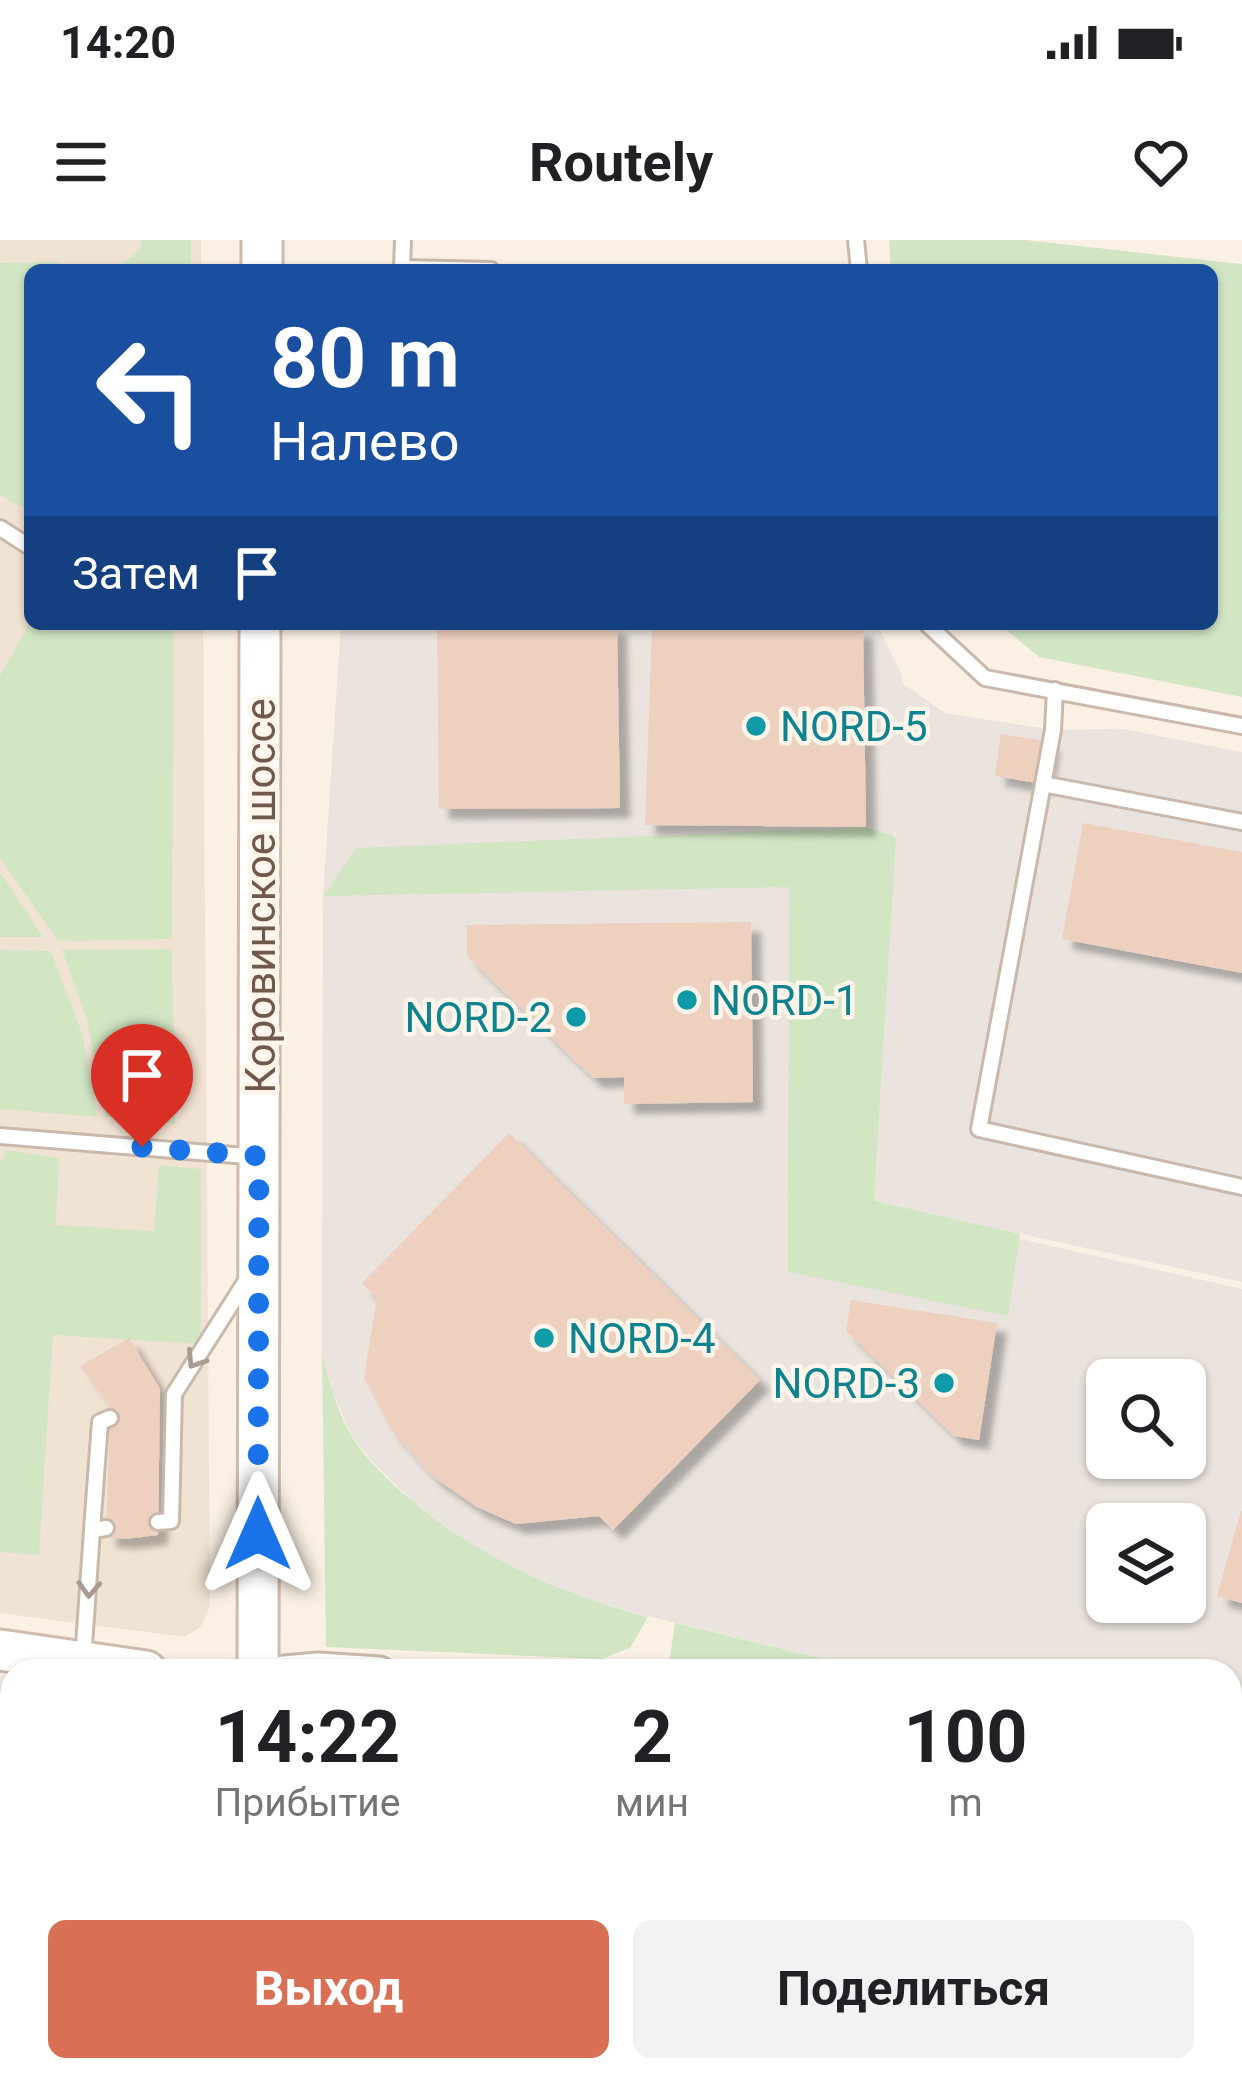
<!DOCTYPE html>
<html lang="ru">
<meta charset="utf-8">
<style>
:root{--surface:#fff;--page:#f2f2f2;--text:#202124;--muted:#757577;--accent:#d96f54}
body{margin:0;font-family:Roboto,sans-serif;background:var(--page);color:var(--text);height:100vh;display:flex;flex-direction:column;font-size:45px;white-space:nowrap}
*{box-sizing:border-box;margin:0}
p{font-size:39px;color:var(--muted)}
.icon{flex:none;width:66px;height:66px;fill:none;stroke:currentColor;stroke-width:2;stroke-linecap:round;stroke-linejoin:round}
.map{position:relative;flex:1;overflow:hidden}
.side{position:absolute;left:0px;top:1419px;width:1242px;height:423px;display:flex;flex-direction:column;background:var(--surface);border-radius:36px 36px 0 0;box-shadow:0 3px 9px #0004}
.side>*{flex:none}
.guide{position:absolute;left:24px;top:24px;width:1194px;height:366px;border-radius:18px;box-shadow:0 3px 9px #0004;background:#1a4fa0;color:#fff;overflow:hidden}
.controls{position:absolute;left:1086px;top:1119px;display:grid;gap:24px}
.controls a{display:grid;place-items:center;width:120px;height:120px;border-radius:18px;background:var(--surface);box-shadow:0 3px 9px #0004;font-size:60px}
.pin{position:absolute;display:grid;place-items:center;width:102px;height:102px;color:#fff;margin:-123px -51px;border-radius:50% 50% 50% 0;rotate:-45deg;box-shadow:0 0 12px #0007}
.pin .icon{rotate:45deg}
.me{position:absolute;width:132px;margin:-66px;rotate:0deg;stroke-linejoin:round;filter:drop-shadow(0 0 9px #0008)}
.turn{display:flex;align-items:center;gap:42px;height:252px;padding:0 48px;font-size:54px}
.turn .icon{width:156px;height:156px;stroke-width:2.5}
.turn b{display:block;font-size:84px;line-height:102px}
.then{display:flex;align-items:center;height:114px;padding:0 48px;background:#0003;gap:24px;font-size:45px}
.eta{display:flex;justify-content:space-evenly;align-items:center;height:204px;text-align:center}
.eta b{font-size:72px;font-weight:700;line-height:84px}
.cta{display:flex;gap:24px;margin-top:auto;padding:24px 48px}
.cta a{flex:1;height:138px;border-radius:18px;background:var(--accent);color:#fff;font-size:48px;font-weight:700;line-height:138px;text-align:center}
.cta a+a{background:var(--page);color:var(--text)}
.status{display:flex;justify-content:space-between;align-items:center;height:84px;padding:0 60px;background:var(--surface);direction:ltr}
.status svg{height:33px;fill:currentColor}
header{display:flex;justify-content:space-between;align-items:center;height:156px;padding:0 48px;background:var(--surface);font-size:54px;font-weight:700}
.map>svg:first-child{display:block}
.residential{fill:#f1e3d3}
.industrial{fill:#eae3de;fill-rule:evenodd}
.green{fill:#d2e6c4}
.building{fill:#edd0be;filter:url(#shadow)}
.lines{fill:none;stroke-linecap:round;stroke-linejoin:round}
.lane-casing{stroke:#cab9ab;stroke-width:20}
.street-casing{stroke:#cab9ab;stroke-width:33}
.secondary-casing{stroke:#cfbbac;stroke-width:45}
.lane{stroke:#fff;stroke-width:14}
.street{stroke:#fff;stroke-width:27}
.secondary{stroke:#fff;stroke-width:39}
.oneway{stroke:#a99b94}
.route{stroke:#1a73e8;stroke-width:21;stroke-dasharray:0 37.8}
.culture-dot{fill:#0f9aa8;stroke:#fdf5ea;stroke-width:4.5}
.labels{text-anchor:middle;dominant-baseline:central;stroke-width:9;stroke-linejoin:round;paint-order:stroke}
.culture-label{font-size:42px;fill:#0d838f;stroke:#fdf5ea;text-anchor:start}
.street-label{font-size:42px;fill:#70584c;stroke:#fdf5ea}
</style>
<div class="status"><b>14:20</b><svg viewBox="0 0 49 12"><path d="M0 12V9h3v3zM5 12V6h3v6zM10 12V3h3v9zM15 12V0h3v12zM26 1h20v11H26zM47 4h2v5h-2z"/></svg></div>
<header><svg class="icon" aria-label="menu" viewBox="0 0 24 24"><path d="M4 6h16M4 12h16M4 18h16"/></svg>Routely<svg class="icon" aria-label="heart" viewBox="0 0 24 24"><path d="M12 20l-8-8c-3-5 5-10 8-4 3-6 11-1 8 4z"/></svg></header>
<div class="map">
<svg width="1242" height="1841" viewBox="0 0 1242 1841">
<defs>
<filter id="shadow"><feDropShadow dx="10" dy="10" stdDeviation="3" flood-color="#0004"/></filter>
</defs>
<rect width="100%" height="100%" fill="#faf1e4"/>
<path class="residential" d="M0,0H201V30H30V384H203L210,1366L201,1387L184,1397L0,1373Z"/>
<g class="industrial">
<path d="M341,384H877L902,436V443L945,473L1053,490L1123,489L1242,512V1042L874,962L896,588L798,949L1242,1049V1754L1230,1752V1431H874L631,1372L585,1359L492,1319L417,1266L368,1217L350,1193L333,1153L322,1114L323,656ZM1107,1140H1185V1218H1107ZM1107,1284H1185V1362H1107Z"/>
<path d="M0,1445L12,1447V1830H218V1841H0Z"/>
<rect x="396" y="1830" width="229" height="11"/>
</g>
<g class="green">
<path d="M140,0H191V30H119V27L142,7Z"/>
<path d="M889,0H1025L1242,24V457L1039,417L999,384H1212V30H891Z"/>
<path d="M58,22V30H30V268C18,267 10,261 0,254V23Z"/>
<path d="M30,382V384H174L172,699L58,701L0,618V436Z"/>
<path d="M866,587L896,597L874,961L1020,994L1008,1076L788,1032L789,647L323,656L356,608Z"/>
<path d="M0,633L7,642L43,697H0Z"/>
<path d="M172,709L175,884L106,877L87,780L62,710Z"/>
<path d="M0,710L51,711L83,796L97,877L0,869Z"/>
<path d="M5,910L59,918L56,985L154,991L159,925L201,929V1104L53,1095L39,1315L0,1312V919H4Z"/>
<path d="M322,1114C329,1140 336,1168 349,1192C361,1213 380,1232 397,1248C469,1313 555,1353 648,1377L630,1408L601,1419L326,1407Z"/>
<path d="M675,1383L874,1431H668Z"/>
<path d="M0,1462L6,1463L12,1830H153L152,1841H0Z"/>
</g>
<g class="building">
<path d="M437,384H617L620,568L439,569Z"/>
<path d="M652,387H863L866,587L645,585Z"/>
<path d="M1001,494L1050,502L1043,544L995,536Z"/>
<path d="M1083,583L1242,612V733L1062,699Z"/>
<path d="M751,682L753,862L624,864V837L593,838L467,716V685Z"/>
<path d="M509,893L760,1140L613,1290L599,1276L516,1284L477,1267L432,1236L392,1191L364,1138L377,1058L362,1043Z"/>
<path d="M851,1060L997,1083L979,1200L954,1196L846,1091Z"/>
<path d="M129,1098L160,1149L158,1295L125,1299L106,1297L110,1166L80,1126Z"/>
<path d="M1241,1271H1242V1363L1217,1356Z"/>
</g>
<g class="lines">
<g class="lane-casing">
<g id="lane">
<path d="M403,0L402,28L491,30"/>
<path d="M856,0L859,30"/>
<path d="M0,288L30,307"/>
<path d="M927,384L985,438L1242,486"/>
<path d="M1055,450L1053,490L979,889L1242,947"/>
<path d="M1043,544L1242,582"/>
<path d="M0,896L258,917"/>
<path d="M158,1282L171,1281L174,1154L249,1036"/>
<path d="M92,1290L100,1182L110,1178"/>
<path d="M83,1420L92,1290L106,1288"/>
<path d="M1230,1489L1242,1482"/>
<path d="M910,1830V1841"/>
</g>
</g>
<g class="street-casing">
<path id="street" d="M273,1431L318,1427L380,1431"/>
</g>
<g class="secondary-casing">
<g id="secondary">
<path d="M262,30V0"/>
<path d="M0,1410L146,1431"/>
<path d="M258,1431L260,384"/>
<path d="M256,1841V1830"/>
</g>
</g>
<use href="#lane" class="lane"/>
<use href="#street" class="street"/>
<use href="#secondary" class="secondary"/>
</g>
<defs><path id="oneway-chevron" d="M-2-3.5L2.5 0L-2 3.5" fill="none" stroke-width="1.6" stroke-linecap="round" stroke-linejoin="round" transform="scale(3)"/></defs>
<g class="oneway">
<use href="#oneway-chevron" transform="translate(195 1120) rotate(123)"/>
<use href="#oneway-chevron" transform="translate(89 1349) rotate(93)"/>
</g>
<g class="lines">
<path class="route" d="M142,907L259,916L258,1294"/>
</g>
<g class="culture-dot">
<circle cx="756" cy="486" r="12"/>
<circle cx="687" cy="760" r="12"/>
<circle cx="576" cy="777" r="12"/>
<circle cx="544" cy="1098" r="12"/>
<circle cx="944" cy="1143" r="12"/>
</g>
<g class="labels">
<g class="culture-label">
<text x="780" y="486">NORD-5</text>
<text x="711" y="760">NORD-1</text>
<text x="552" y="777" text-anchor="end">NORD-2</text>
<text x="568" y="1098">NORD-4</text>
<text x="920" y="1143" text-anchor="end">NORD-3</text>
</g>
<g class="street-label">
<text transform="translate(260 656) rotate(-90)">Коровинское шоссе</text>
</g>
</g>
</svg>
<div class="controls">
<a><svg class="icon" aria-label="search" viewBox="0 0 24 24"><circle cx="10" cy="10" r="6"/><path d="M15 15l6 6"/></svg></a>
<a><svg class="icon" aria-label="layers" viewBox="0 0 24 24"><path d="M12 4l9 5-9 5-9-5zM3 14l9 5 9-5"/></svg></a>
</div>
<div class="pin" style="left:142px;top:907px;background:#d93025"><svg class="icon" aria-label="arrive" viewBox="0 0 24 24"><path d="M6 21V4h12l-3 4 3 4H6"/></svg></div>
<svg class="me" style="left:258px;top:1294px" viewBox="-20 -20 40 40"><path d="M0-17L14 15 0 8-14 15z" fill="#1a73e8" stroke="#fff" stroke-width="4"/></svg>
<div class="guide">
<div class="turn"><svg class="icon" aria-label="left" viewBox="0 0 24 24"><path d="M17 20v-9H6M10 6l-5 5 5 5"/></svg><div><b>80 m</b>Налево</div></div>
<div class="then">Затем<svg class="icon" aria-label="arrive" viewBox="0 0 24 24"><path d="M6 21V4h12l-3 4 3 4H6"/></svg></div>
</div>
<section class="side">
<div class="eta">
<div><b>14:22</b><p>Прибытие</p></div>
<div><b>2</b><p>мин</p></div>
<div><b>100</b><p>m</p></div>
</div>
<div class="cta"><a>Выход</a><a>Поделиться</a></div>
</section>
</div>
